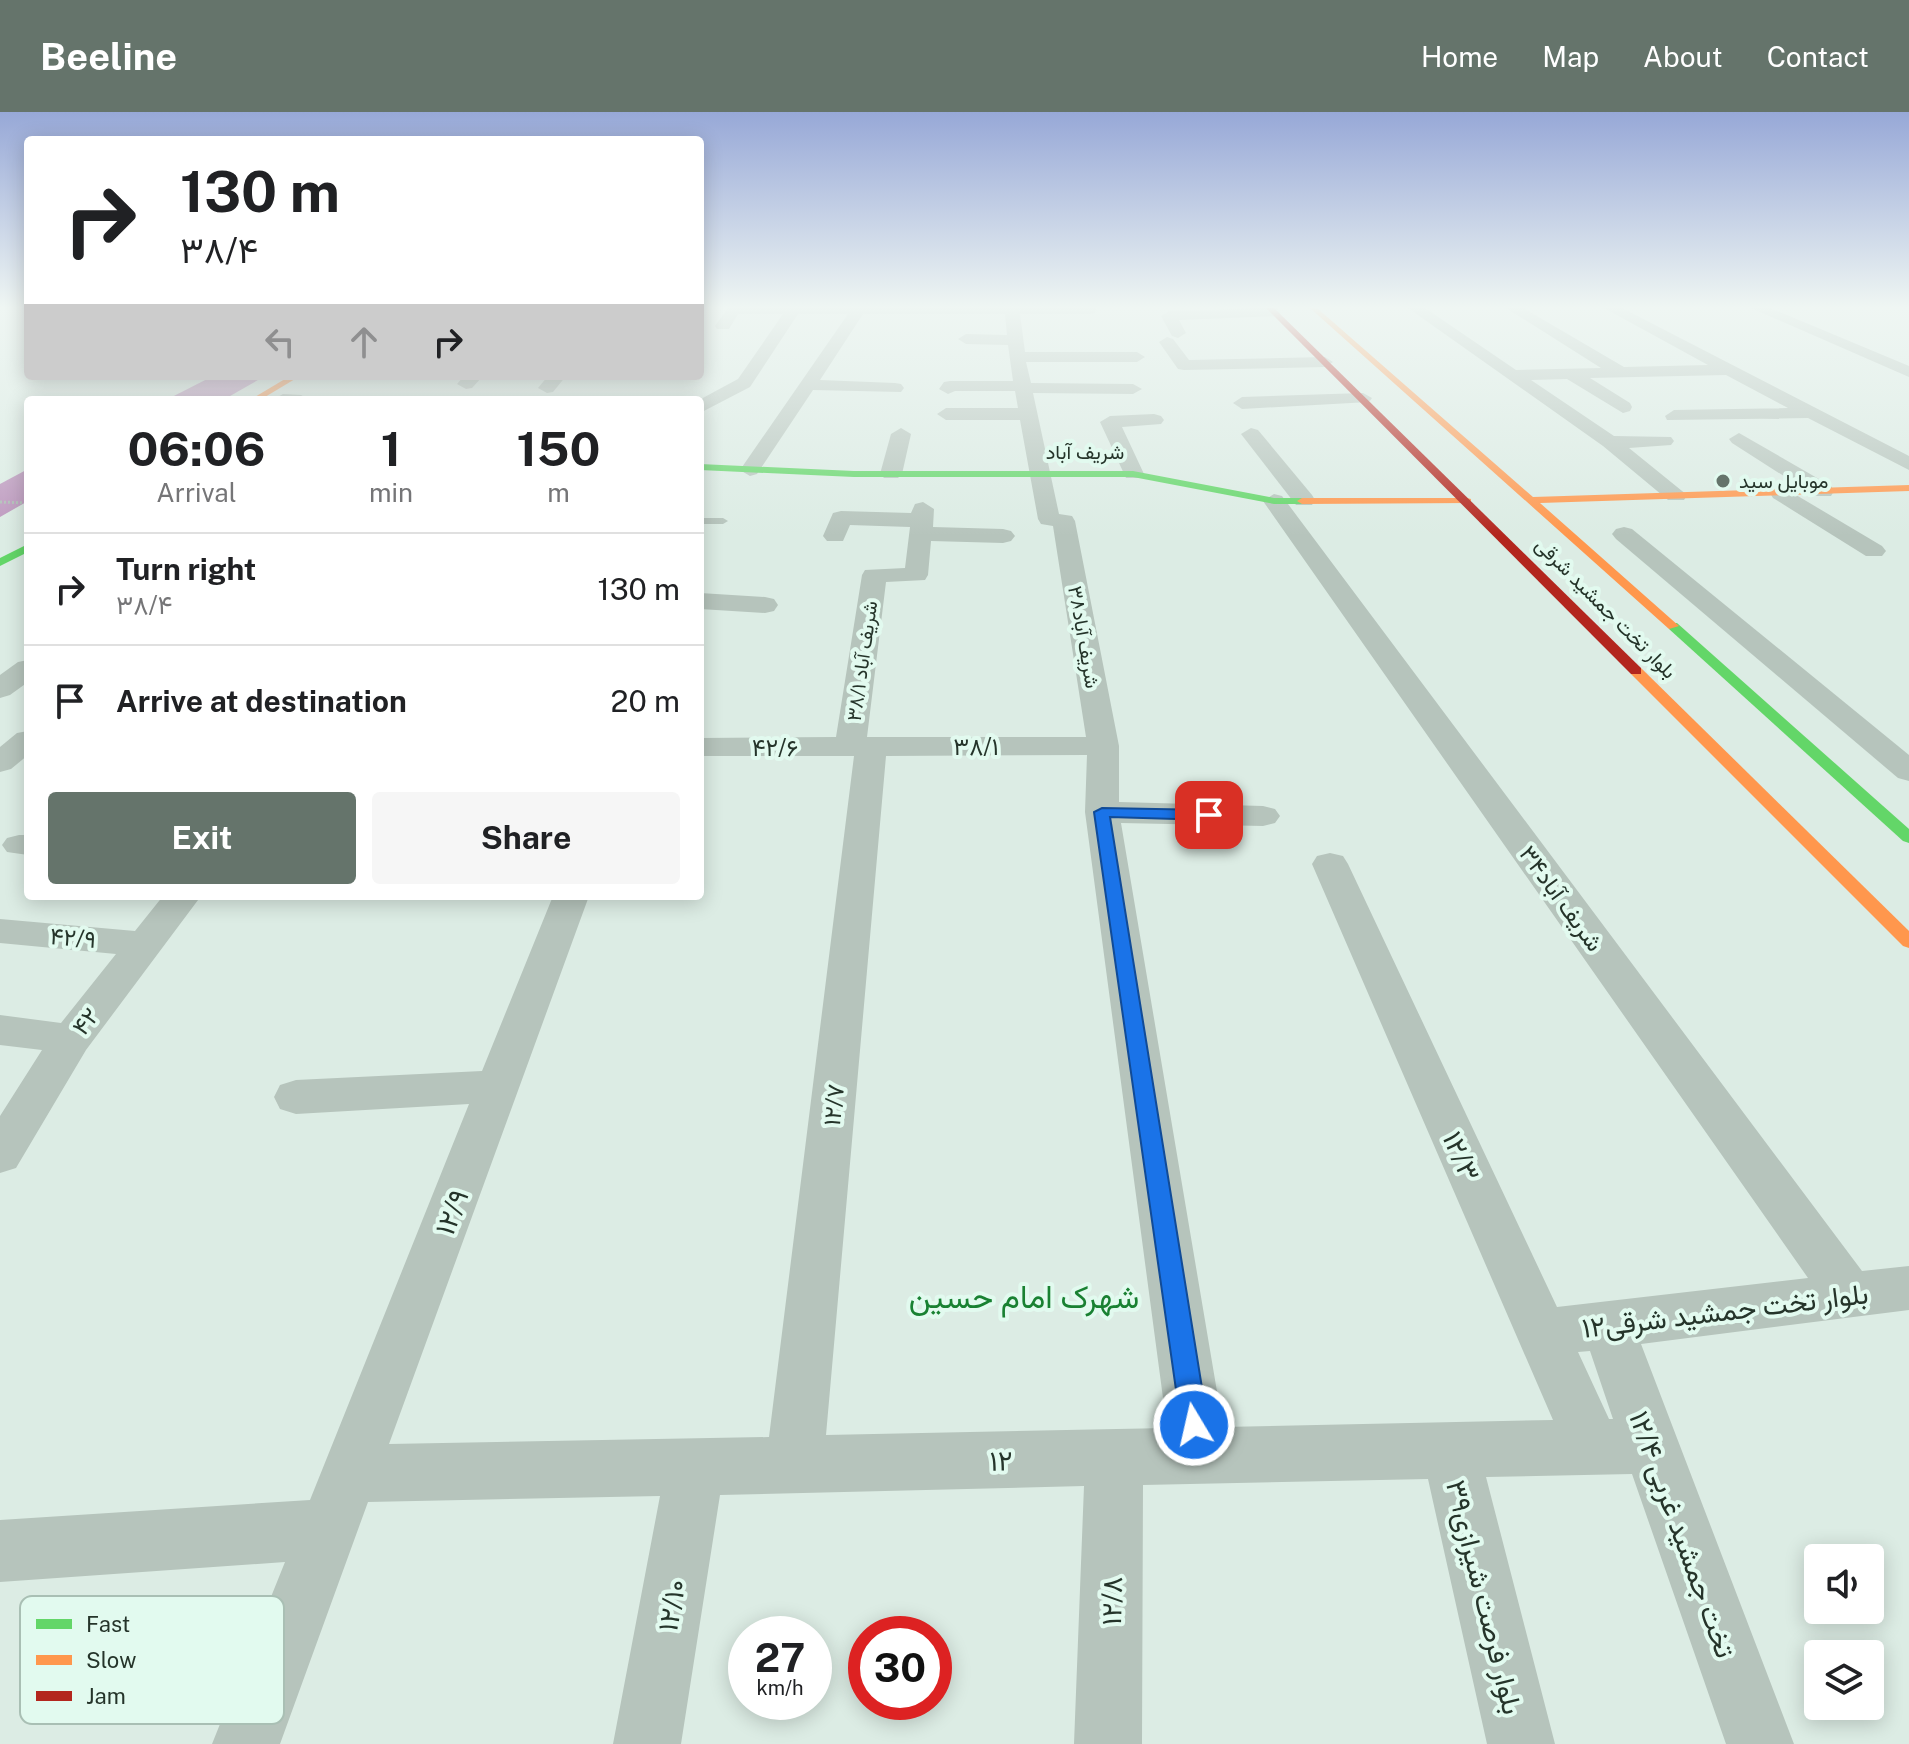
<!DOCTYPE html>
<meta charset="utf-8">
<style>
:root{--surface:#fff;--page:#f6f6f6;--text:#202124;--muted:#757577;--line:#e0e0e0;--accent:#65746b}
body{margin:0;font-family:"Public Sans",Vazirmatn,sans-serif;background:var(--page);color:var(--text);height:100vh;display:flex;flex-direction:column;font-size:30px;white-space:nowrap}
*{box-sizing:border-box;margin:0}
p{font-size:26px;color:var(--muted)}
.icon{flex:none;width:44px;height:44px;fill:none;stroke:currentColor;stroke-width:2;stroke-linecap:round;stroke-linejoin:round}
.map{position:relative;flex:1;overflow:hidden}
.drawer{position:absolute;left:24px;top:284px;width:680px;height:504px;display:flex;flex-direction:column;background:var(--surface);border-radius:8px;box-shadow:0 4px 20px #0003}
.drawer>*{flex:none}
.banner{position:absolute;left:24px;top:24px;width:680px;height:244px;border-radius:8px;box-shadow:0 4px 20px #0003;background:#fff;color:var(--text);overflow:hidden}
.buttons{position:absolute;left:1804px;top:1432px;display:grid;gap:16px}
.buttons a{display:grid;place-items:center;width:80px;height:80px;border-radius:8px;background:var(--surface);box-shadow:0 4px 20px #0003;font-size:40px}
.speed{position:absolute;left:728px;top:1504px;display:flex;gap:16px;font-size:40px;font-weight:700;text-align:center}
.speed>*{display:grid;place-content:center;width:104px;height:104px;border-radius:50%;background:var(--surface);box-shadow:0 4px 20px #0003;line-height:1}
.speed small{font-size:20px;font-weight:400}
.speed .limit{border:12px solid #d22;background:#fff;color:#111}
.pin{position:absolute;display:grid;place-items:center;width:68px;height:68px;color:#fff;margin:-34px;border-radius:16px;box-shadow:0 4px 12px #0006}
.me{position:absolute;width:88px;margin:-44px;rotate:351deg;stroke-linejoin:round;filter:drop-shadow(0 0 6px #0008)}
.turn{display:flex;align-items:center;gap:28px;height:168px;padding:0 24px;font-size:36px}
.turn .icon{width:104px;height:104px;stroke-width:2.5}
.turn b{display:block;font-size:56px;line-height:68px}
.lanes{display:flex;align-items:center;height:76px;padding:0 24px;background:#0003;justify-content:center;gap:40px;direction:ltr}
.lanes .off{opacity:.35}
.eta{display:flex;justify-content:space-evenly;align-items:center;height:136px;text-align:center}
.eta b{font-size:48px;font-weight:700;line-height:56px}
.action{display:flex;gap:16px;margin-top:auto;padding:16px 24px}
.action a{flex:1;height:92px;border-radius:8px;background:var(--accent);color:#fff;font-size:32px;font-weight:700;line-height:92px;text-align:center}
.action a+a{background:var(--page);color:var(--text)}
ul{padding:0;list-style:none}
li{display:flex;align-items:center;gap:24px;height:112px;padding:0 24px;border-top:2px solid var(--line)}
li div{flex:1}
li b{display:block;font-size:30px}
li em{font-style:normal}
header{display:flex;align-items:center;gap:48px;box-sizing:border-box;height:112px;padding:0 40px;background:var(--accent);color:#fff}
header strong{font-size:38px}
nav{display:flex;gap:44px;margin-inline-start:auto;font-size:28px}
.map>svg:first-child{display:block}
.water{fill:#bd97be}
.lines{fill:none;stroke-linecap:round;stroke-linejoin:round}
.path{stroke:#aebdb5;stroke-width:3;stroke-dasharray:2 2;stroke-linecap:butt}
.lane{fill:#b6c4bc;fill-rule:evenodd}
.street{fill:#b6c4bc;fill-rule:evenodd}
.fast{fill:#63d668;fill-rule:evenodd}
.slow{fill:#ff974d;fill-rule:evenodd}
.jam{fill:#b3261e;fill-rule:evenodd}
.route{fill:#1a73e8;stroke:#114b97;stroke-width:2}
.poi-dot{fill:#65746b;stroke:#e2faef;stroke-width:3}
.labels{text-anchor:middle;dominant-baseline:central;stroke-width:8;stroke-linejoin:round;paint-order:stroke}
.far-street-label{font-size:20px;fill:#25342a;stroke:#e2faef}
.far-poi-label{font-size:20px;fill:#25342a;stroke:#e2faef;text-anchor:start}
.street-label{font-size:24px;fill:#25342a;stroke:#e2faef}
.near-street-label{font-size:28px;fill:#25342a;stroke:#e2faef}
.near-neighbourhood-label{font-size:32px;fill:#198132;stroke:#e2faef}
.key{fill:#e2faef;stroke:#a9bfb4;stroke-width:2}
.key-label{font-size:22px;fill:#25342a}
</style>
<header>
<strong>Beeline</strong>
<nav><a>Home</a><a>Map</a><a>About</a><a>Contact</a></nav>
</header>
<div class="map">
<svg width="1909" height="1632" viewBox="0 0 1909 1632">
<rect width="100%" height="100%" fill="#dcece4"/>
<g class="water">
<path d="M213,264H265L223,288H166Z"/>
<path d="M28,357V389L0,405V372Z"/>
</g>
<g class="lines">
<path class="path" d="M0,390L28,391"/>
<path class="lane" d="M700,406H723L728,409L723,412H700Z"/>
<g class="street">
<path d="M728,196H1096L1095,201L1090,202H1020L1025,240H1137L1145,245L1137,250H1026L1031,271L1133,272L1142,277L1133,282L1033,281L1059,402L1072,404L1075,409L1119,634V690L1263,694L1275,697L1280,704L1275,711L1263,714L1121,711L1223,1315L1553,1308L1312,752L1317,744L1330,741L1343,744L1348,752L1557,1195L1808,1166L1263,389L1274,382L1282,384L1862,1159L1909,1154V1198L1641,1232L1794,1632H1726L1632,1362L1486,1365L1555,1632H1487L1428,1367L1143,1373L1142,1632H1074L1084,1374L720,1383L681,1632H613L660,1384L368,1390L280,1632H212L285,1450L0,1470V1408L310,1388L469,992L296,1002L280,997L274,985L280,973L296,968L482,959L553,784H589L389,1332L769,1325L854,644H700V626L836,625L862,463L865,458L905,456L910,415L850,413L843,429H827L823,424L833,401L841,399L911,401L915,392L923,390L934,397L933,415L1003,417L1011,419L1015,424L1011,429L1003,431L931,429L928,463L925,468L886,470L867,625H1086L1053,414L1041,412L1038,407L1020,308H946L937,302L946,296H1018L1015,279H955L948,282L939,277L944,270L950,269H1013L1008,233L966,232L958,227L966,222L1007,223L1005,202H863L820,268L895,271L901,272L904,276L901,280L813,278L757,362L750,364L740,358L848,202H798L750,275L700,301L699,288L738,267L783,202H738L729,217H717L715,214ZM1087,643L1085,700L1167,1316L826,1323L886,644ZM1590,1239L1613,1307H1609L1578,1240Z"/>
<path d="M1275,196L1280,198V204L1179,208L1186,221L1178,226L1172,224L1161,204L1169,199Z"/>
<path d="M1408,196H1425L1516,258L1601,256L1506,196H1523L1624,255L1708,253L1604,196H1622L1909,344V358L1808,306L1667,308L1665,304L1674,298L1788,296L1726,263L1590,266L1630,291L1632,295L1630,299L1623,301L1567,267L1531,268L1614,324L1671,325L1674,329L1671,333L1629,336L1687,383L1684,388H1668L1603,334Z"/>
<path d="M1751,196H1770L1909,254V265Z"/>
<path d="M1167,225L1173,227L1189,248L1325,245L1333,250L1325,255L1184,258L1178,257L1159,230Z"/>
<path d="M464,264H483L472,276L466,277L457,272Z"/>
<path d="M548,264H566L553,280L547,281L538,276Z"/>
<path d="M1363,281L1372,286L1369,290L1242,297L1233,291L1242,285Z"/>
<path d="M283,282L301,283L310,288L274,287Z"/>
<path d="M1154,302L1161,304L1164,308L1161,312L1122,315L1144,362L1140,366H1126L1100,310L1110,304Z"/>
<path d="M901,316L911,322L902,362L898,366H884L880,362L891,322Z"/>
<path d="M1251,316L1258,318L1312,383L1315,388L1312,393H1296L1241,322Z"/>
<path d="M1739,321L1831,374L1834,379L1831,384H1815L1732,331L1729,327Z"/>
<path d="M1781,374L1882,434L1886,439L1882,444H1866L1773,386L1770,381Z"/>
<path d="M1624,415L1632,417L1909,643V669L1898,666L1616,427L1612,422L1616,417Z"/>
<path d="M700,481L765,485L774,487L778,493L774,499L765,501L700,497Z"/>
<path d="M28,548V570L10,583L0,586V563L18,550Z"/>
<path d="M28,619V643L11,657L0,660V635L17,621Z"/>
<path d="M19,723H28V743L7,740L2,733L7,726Z"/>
<path d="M163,784H201L86,938L16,1056L0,1061V1004L42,938L0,933V903L61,911L116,842L0,831V807L135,819Z"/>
</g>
<g class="fast">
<path d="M700,352L854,359H1133L1274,386H1302L1307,389L1302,392H1274L1133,365H854L700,358Z"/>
<path d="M28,432V440L0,454V446Z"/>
<path d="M1669,511H1677L1909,717V731L1903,729L1669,517Z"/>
</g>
<g class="slow">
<path d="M1310,196H1317L1533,385L1909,373V379L1540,391L1679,514L1669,517Z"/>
<path d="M290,264H300L260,288H250Z"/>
<path d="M1467,386L1471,387V391L1302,392L1297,389L1302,386Z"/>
<path d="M1636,555L1641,556L1909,819V836L1903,834L1631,562V556Z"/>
</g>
<path class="jam" d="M1266,196H1274L1641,556V562H1631Z"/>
</g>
<linearGradient id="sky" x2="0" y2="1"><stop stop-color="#97a8d7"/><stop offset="0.46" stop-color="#eff6f3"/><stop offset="1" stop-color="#eff6f3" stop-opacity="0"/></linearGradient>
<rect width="1909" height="424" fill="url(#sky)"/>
<path class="route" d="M1102,696L1209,698L1217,703L1209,708L1110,705L1208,1313L1204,1322L1194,1326L1185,1322L1181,1313L1094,700Z"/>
<circle class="poi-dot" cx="1723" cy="369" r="8"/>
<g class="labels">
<g class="far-street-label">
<text x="1085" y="340">شریف آباد</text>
<text transform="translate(1606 496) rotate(45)">بلوار تخت جمشید شرقی</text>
<text transform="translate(1084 525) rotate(80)">شریف آباد۳۸</text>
<text transform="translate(862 549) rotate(-82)">۳۸/۱ شریف آباد</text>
</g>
<g class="far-poi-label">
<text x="1739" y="369">موبایل سید</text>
</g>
<g class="street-label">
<text x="976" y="634">۳۸/۱</text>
<text x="775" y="635">۴۲/۶</text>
<text transform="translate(1562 786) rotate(54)">شریف آباد۳۴</text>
<text transform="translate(73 825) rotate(5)">۴۲/۹</text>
<text transform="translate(85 909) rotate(-52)">۴۲</text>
<text transform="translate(833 993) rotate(-84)">۱۲/۷</text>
</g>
<g class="near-street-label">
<text transform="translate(1462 1044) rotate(66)">۱۲/۳</text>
<text transform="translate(451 1100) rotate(-69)">۱۲/۹</text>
<text transform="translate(1725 1198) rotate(-7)">بلوار تخت جمشید شرقی۱۲</text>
<text transform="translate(1001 1348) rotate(-1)">۱۲</text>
<text transform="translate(1683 1422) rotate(70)">تخت جمشید غربی ۱۲/۴</text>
<text transform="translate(1485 1485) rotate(76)">بلوار فرصت شیرازی۳۹</text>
<text transform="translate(1111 1489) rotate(-89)">۱۲/۸</text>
<text transform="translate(671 1493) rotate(-80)">۱۲/۱۰</text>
</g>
<g class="near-neighbourhood-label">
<text x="1024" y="1184">شهرک امام حسین</text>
</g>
</g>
<rect x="20" y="1484" width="264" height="128" rx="12" class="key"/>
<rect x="36" y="1507" width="36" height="10" fill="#63d668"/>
<rect x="36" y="1543" width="36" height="10" fill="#ff974d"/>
<rect x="36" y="1579" width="36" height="10" fill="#b3261e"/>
<g class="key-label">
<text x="86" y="1520">Fast</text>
<text x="86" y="1556">Slow</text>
<text x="86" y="1592">Jam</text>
</g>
</svg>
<div class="buttons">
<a><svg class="icon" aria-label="sound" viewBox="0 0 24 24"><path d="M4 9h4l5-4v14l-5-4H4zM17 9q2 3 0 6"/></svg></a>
<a><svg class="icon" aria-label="layers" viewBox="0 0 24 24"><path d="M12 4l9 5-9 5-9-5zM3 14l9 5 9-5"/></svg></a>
</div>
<div class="speed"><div>27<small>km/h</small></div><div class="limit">30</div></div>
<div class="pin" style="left:1209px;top:703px;background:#d93025"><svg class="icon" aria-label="arrive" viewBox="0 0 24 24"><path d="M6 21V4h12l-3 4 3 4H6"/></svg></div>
<svg class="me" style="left:1194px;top:1313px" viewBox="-20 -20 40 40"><circle r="17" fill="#1a73e8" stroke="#fff" stroke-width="3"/><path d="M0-11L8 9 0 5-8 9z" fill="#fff"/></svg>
<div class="banner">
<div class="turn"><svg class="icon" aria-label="right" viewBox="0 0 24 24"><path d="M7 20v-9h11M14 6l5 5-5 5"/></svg><div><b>130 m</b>۳۸/۴</div></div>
<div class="lanes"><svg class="icon off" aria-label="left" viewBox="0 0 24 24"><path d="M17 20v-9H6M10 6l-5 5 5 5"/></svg><svg class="icon off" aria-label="ahead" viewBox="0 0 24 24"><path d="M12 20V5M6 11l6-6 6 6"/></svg><svg class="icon" aria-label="right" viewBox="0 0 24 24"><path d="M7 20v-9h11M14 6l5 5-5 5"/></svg></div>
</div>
<section class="drawer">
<div class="eta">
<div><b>06:06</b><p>Arrival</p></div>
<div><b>1</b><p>min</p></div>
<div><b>150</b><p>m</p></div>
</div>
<ul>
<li><svg class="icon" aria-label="right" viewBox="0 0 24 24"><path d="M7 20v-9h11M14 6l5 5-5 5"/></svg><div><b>Turn right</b><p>۳۸/۴</p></div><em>130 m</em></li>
<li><svg class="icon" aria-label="arrive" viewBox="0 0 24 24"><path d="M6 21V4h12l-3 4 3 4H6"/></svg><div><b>Arrive at destination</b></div><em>20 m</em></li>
</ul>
<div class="action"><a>Exit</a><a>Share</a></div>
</section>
</div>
